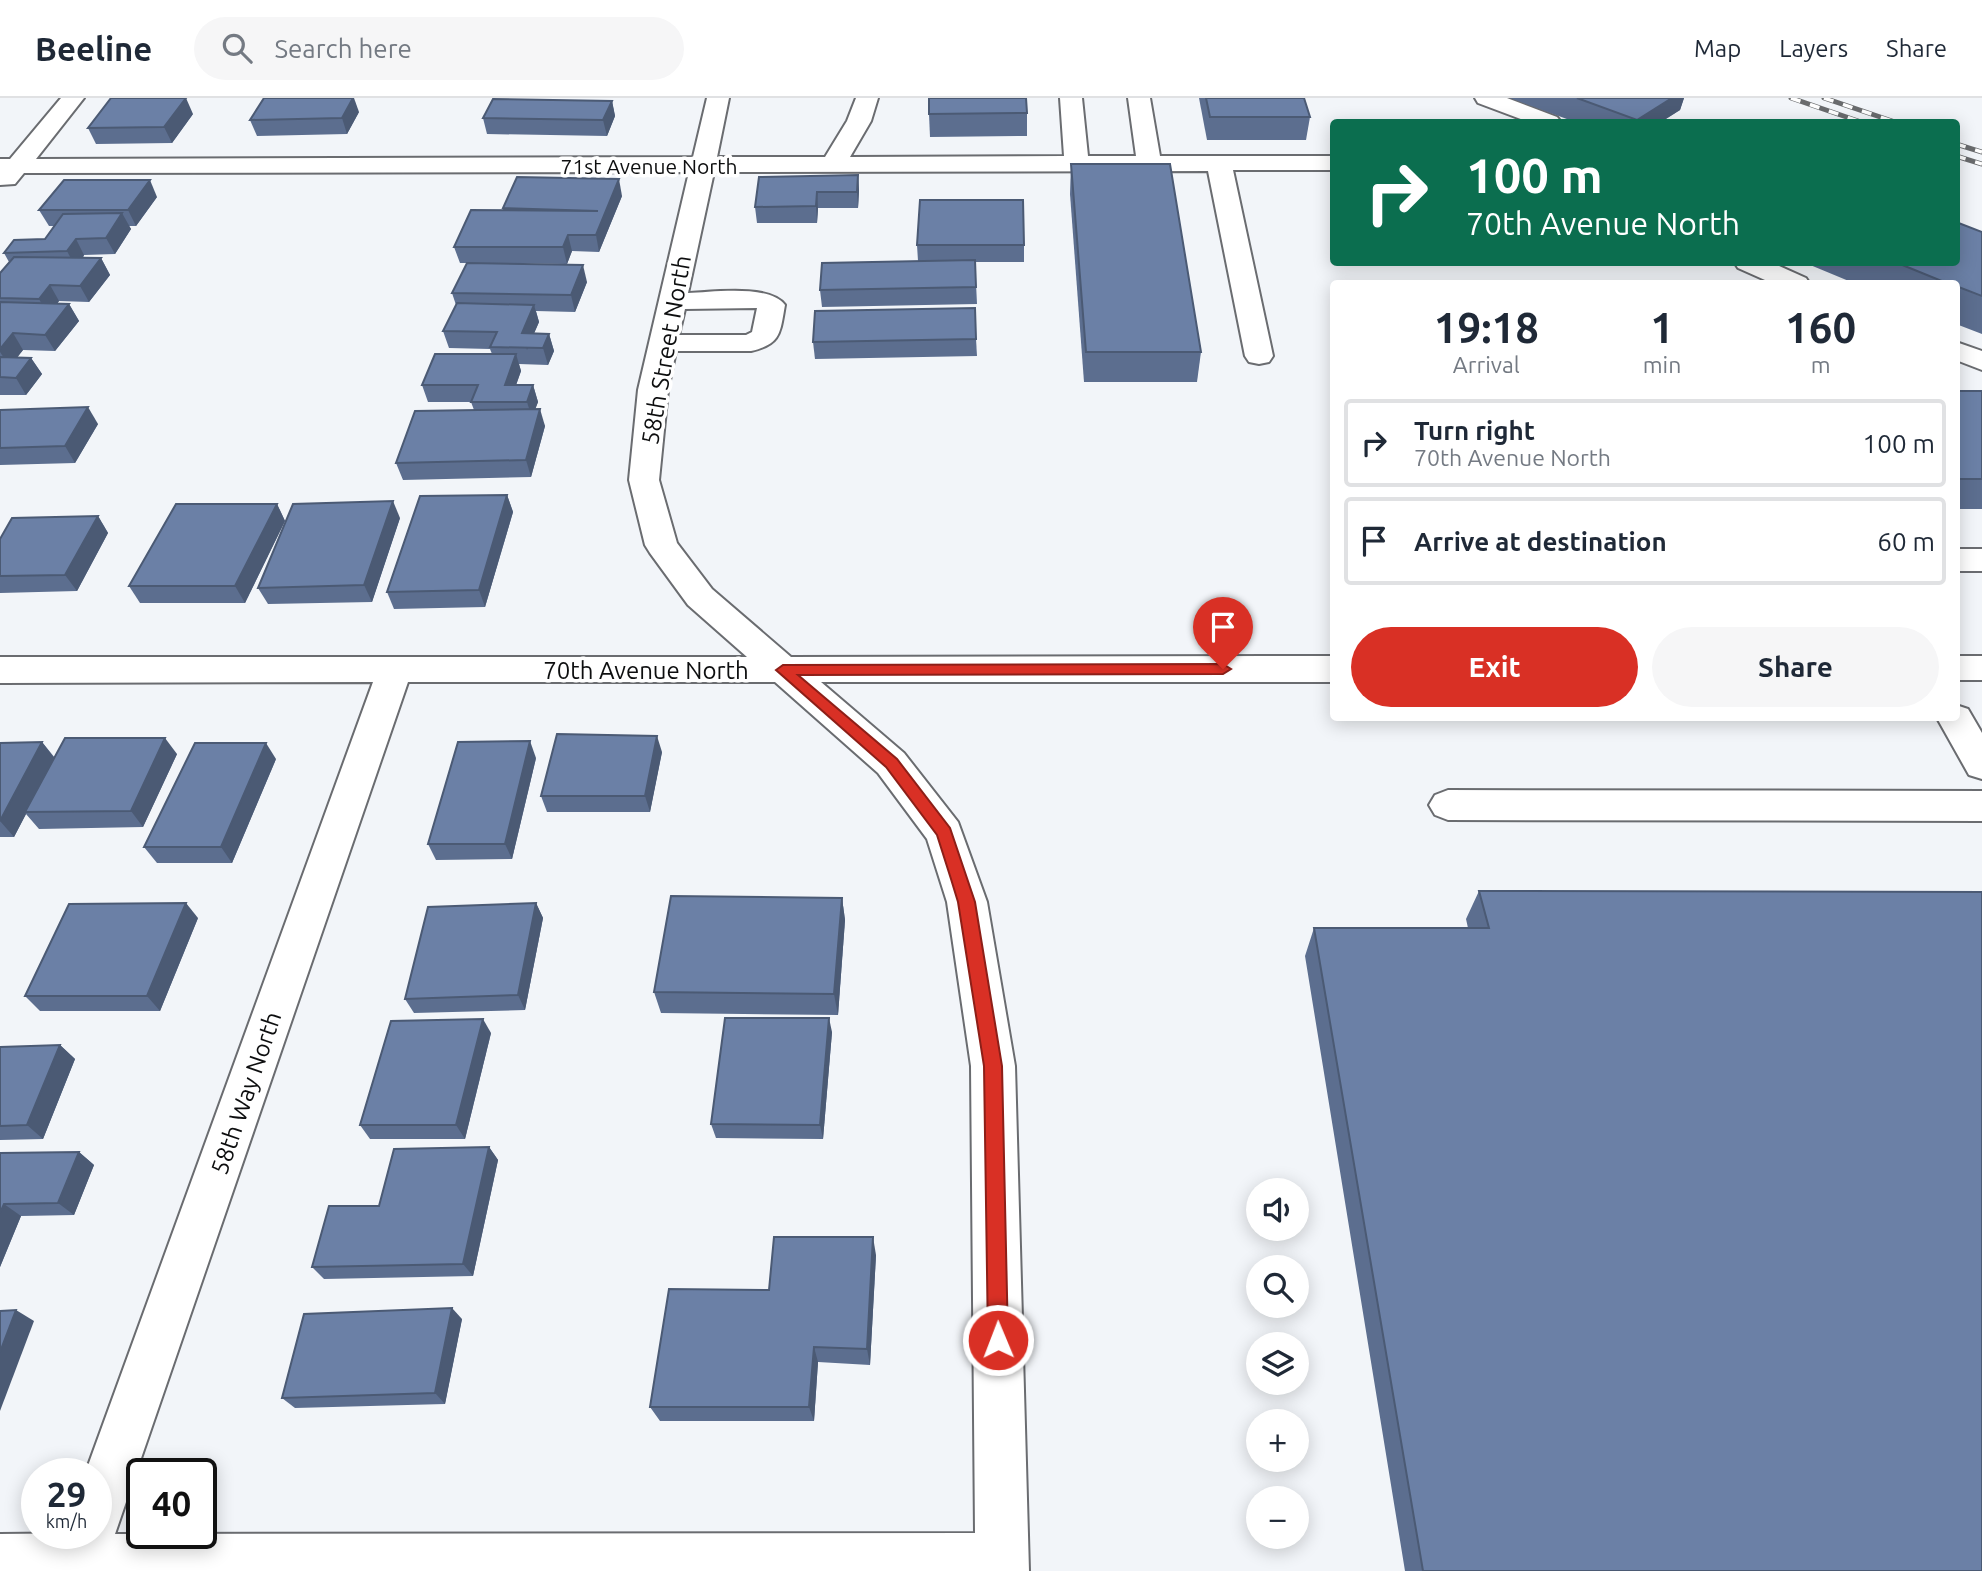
<!DOCTYPE html>
<meta charset="utf-8">
<style>
:root{--surface:#fff;--page:#f6f6f7;--text:#1f2937;--muted:#747a83;--line:#e0e1e3;--accent:#d93025}
body{margin:0;font-family:Ubuntu,sans-serif;background:var(--page);color:var(--text);height:100vh;display:flex;flex-direction:column;font-size:26px;white-space:nowrap}
*{box-sizing:border-box;margin:0}
p{font-size:23px;color:var(--muted)}
.icon{flex:none;width:38px;height:38px;fill:none;stroke:currentColor;stroke-width:2;stroke-linecap:round;stroke-linejoin:round}
.map{position:relative;flex:1;overflow:hidden}
.sheet{position:absolute;left:1330px;top:182px;width:630px;height:441px;display:flex;flex-direction:column;background:var(--surface);border-radius:7px;box-shadow:0 4px 18px #0003}
.sheet>*{flex:none}
.top-card{position:absolute;left:1330px;top:21px;width:630px;height:147px;border-radius:7px;box-shadow:0 4px 18px #0003;background:#0b6e4f;color:#fff;overflow:hidden}
.controls{position:absolute;left:1246px;top:1080px;display:grid;gap:14px}
.controls a{display:grid;place-items:center;width:63px;height:63px;border-radius:50%;background:var(--surface);box-shadow:0 4px 18px #0003;font-size:35px}
.speed{position:absolute;left:21px;top:1360px;display:flex;gap:14px;font-size:35px;font-weight:700;text-align:center}
.speed>*{display:grid;place-content:center;width:91px;height:91px;border-radius:50%;background:var(--surface);box-shadow:0 4px 18px #0003;line-height:1}
.speed small{font-size:18px;font-weight:400}
.speed .limit{border:4px solid #111;border-radius:10px;background:#fff;color:#111}
.pin{position:absolute;display:grid;place-items:center;width:60px;height:60px;color:#fff;margin:-72px -30px;border-radius:50% 50% 50% 0;rotate:-45deg;box-shadow:0 0 7px #0007}
.pin .icon{rotate:45deg}
.me{position:absolute;width:77px;margin:-38px;rotate:359deg;stroke-linejoin:round;filter:drop-shadow(0 0 5px #0008)}
.turn{display:flex;align-items:center;gap:24px;height:147px;padding:0 21px;font-size:32px}
.turn .icon{width:91px;height:91px;stroke-width:2.5}
.turn b{display:block;font-size:49px;line-height:60px}
.eta{display:flex;justify-content:space-evenly;align-items:center;height:119px;text-align:center}
.eta b{font-size:42px;font-weight:700;line-height:49px}
.primary-button{display:flex;gap:14px;margin-top:auto;padding:14px 21px}
.primary-button a{flex:1;height:80px;border-radius:42px;background:var(--accent);color:#fff;font-size:28px;font-weight:700;line-height:80px;text-align:center}
.primary-button a+a{background:var(--page);color:var(--text)}
ul{padding:0;list-style:none}
li{display:flex;align-items:center;gap:21px;height:88px;margin:0 14px 10px;padding:0 7px;border:4px solid var(--line);border-radius:7px}
li div{flex:1}
li b{display:block;font-size:26px}
li em{font-style:normal}
header{display:flex;align-items:center;gap:42px;box-sizing:border-box;height:98px;padding:0 35px;background:var(--surface);border-bottom:2px solid var(--line)}
header strong{font-size:33px}
nav{display:flex;gap:38px;margin-inline-start:auto;font-size:24px}
.search{width:490px;height:63px;background:var(--page);display:flex;align-items:center;gap:18px;box-sizing:border-box;padding:0 24px;border-radius:38px;color:var(--muted);font-size:26px}
.map>svg:first-child{display:block}
.lines{fill:none;stroke-linecap:round;stroke-linejoin:round}
.minor-casing{stroke:#6a6c70;stroke-width:4}
.minor{fill:#fff;fill-rule:evenodd}
.rail-casing{stroke:#696b6d;stroke-width:5}
.rail{stroke:#fff;stroke-width:3.5;stroke-dasharray:10;stroke-linecap:butt}
.wall{fill:#5c6e8f}
.shaded-wall{fill:#4b5a74}
.building{fill:#6b80a6;stroke:#4b5a74;stroke-width:2}
.route{fill:#d93025;stroke:#8d1f18;stroke-width:2}
.labels{text-anchor:middle;dominant-baseline:central;stroke-width:7;stroke-linejoin:round;paint-order:stroke}
.far-street-label{font-size:21px;fill:#0d0e0f;stroke:#fff}
.street-label{font-size:24px;fill:#0d0e0f;stroke:#fff}
</style>
<header>
<strong>Beeline</strong>
<div class="search"><svg class="icon" aria-label="search" viewBox="0 0 24 24"><circle cx="10" cy="10" r="6"/><path d="M15 15l6 6"/></svg>Search here</div>
<nav><a>Map</a><a>Layers</a><a>Share</a></nav>
</header>
<div class="map">
<svg width="1982" height="1473" viewBox="0 0 1982 1473">
<rect width="100%" height="100%" fill="#f2f5f9"/>
<g class="lines">
<g class="minor-casing">
<g id="minor">
<path d="M61,0H84L36,61L693,59L707,0H729L717,59H825L847,23L856,0H878L871,23L850,59L1064,58L1060,0H1082L1088,58H1136L1128,0H1150L1160,58H1334V72H1233L1273,258L1269,264L1259,266L1249,264L1245,258L1208,73L714,74L688,195C712,194 770,186 785,207C780,235 781,246 751,253H676L668,292L659,382L677,445L712,491L791,559L1334,558V584H821L904,655L958,724L987,804L1015,968L1029,1473H0V1436L96,1435V1376H85L373,584L0,585V559H747L688,507L650,455L645,447L629,382L638,292L689,74L24,75L15,86L0,87V61H10ZM757,210L752,234L746,237H679L685,211ZM408,584H775L878,675L927,741L947,804L971,968L975,1435L115,1436Z"/>
<path d="M1475,0H1507L1557,19L1561,24H1529L1478,5Z"/>
<path d="M1734,164H1770L1806,180L1810,186H1774L1738,170Z"/>
<path d="M1956,244L1982,253V272L1956,262Z"/>
<rect x="1956" y="451" width="26" height="22"/>
<rect x="1956" y="558" width="26" height="24"/>
<path d="M1956,607L1968,611L1982,635V681L1969,677L1937,620H1956Z"/>
<path d="M1448,692L1982,693V723L1448,722L1435,717L1429,707L1435,697Z"/>
</g>
</g>
<use href="#minor" class="minor"/>
<g class="rail-casing">
<g id="rail">
<path d="M1791,0L1861,24"/>
<path d="M1824,0L1895,24"/>
<path d="M1956,46L1982,54"/>
<path d="M1956,58L1982,66"/>
</g>
</g>
<use href="#rail" class="rail"/>
</g>
<g class="wall">
<path d="M1199,0H1304L1310,19L1306,42H1207Z"/>
<path d="M1510,0H1684L1680,12L1661,24H1575Z"/>
<path d="M612,3L615,18L607,38L487,36L483,20Z"/>
<path d="M359,14L347,36L257,38L250,22Z"/>
<path d="M1027,15V38L930,39L929,16Z"/>
<path d="M193,16L172,45L96,46L88,30Z"/>
<path d="M1071,66L1201,254L1197,284H1084L1070,96Z"/>
<path d="M858,77L859,93L858,110H818L817,125H757L755,109Z"/>
<path d="M622,98L599,154L572,153L567,166L480,165L587,184L575,214L536,213L539,224L534,235L549,236L554,253L548,267L519,266L521,273L516,287H533L538,304L535,311L545,328L531,379L403,382L396,365L474,312L471,304H428L422,287L492,256L490,251L449,250L443,233L456,207L452,195L467,165H460L454,149L503,112V110Z"/>
<path d="M157,99L136,128H129L131,131L115,156L84,157L83,160H101L110,177L89,204L59,203L57,206H69L79,223L55,253L23,252L17,259L31,260L42,276L26,297H0V175L9,164L4,155L45,141L54,128H49L39,112Z"/>
<path d="M1982,134V236L1956,226V186H1856L1803,164H1956Z"/>
<path d="M917,147H1024V164H975L977,206L822,209L820,192L918,163Z"/>
<path d="M976,241L977,258L815,261L813,244Z"/>
<rect x="1956" y="293" width="26" height="118"/>
<path d="M0,312L98,326L75,365L0,367Z"/>
<path d="M507,397L513,414L485,509L394,511L387,494Z"/>
<path d="M277,406L285,423L245,505H140L129,488Z"/>
<path d="M98,418L108,435L77,493L0,495V441Z"/>
<path d="M400,420L372,504L268,506L258,490Z"/>
<path d="M42,644L55,660L177,656L143,729L39,731L26,716L14,739H0V645Z"/>
<path d="M662,654L650,714H547L541,698Z"/>
<path d="M536,660L512,761L436,762L428,746Z"/>
<path d="M276,661L232,765H157L144,749Z"/>
<path d="M1479,793L1982,1473H1405L1305,858L1314,830H1468L1466,821Z"/>
<path d="M842,800L845,822L838,917L661,915L654,894Z"/>
<path d="M536,805L543,820L525,912L414,915L405,901Z"/>
<path d="M198,820L160,913H40L25,898Z"/>
<path d="M832,934L823,1041L716,1040L711,1026Z"/>
<path d="M491,935L465,1041H370L360,1027Z"/>
<path d="M60,947L75,961L43,1041L0,1042V949Z"/>
<path d="M489,1049L498,1062L473,1178L324,1181L312,1169L379,1108Z"/>
<path d="M79,1054L94,1067L74,1117L21,1118L0,1169V1055Z"/>
<path d="M876,1157L870,1267L818,1264L814,1323H660L650,1309L769,1192Z"/>
<path d="M462,1221L445,1306L295,1310L282,1300Z"/>
</g>
<g class="shaded-wall">
<path d="M186,0L193,16L172,45L164,29Z"/>
<path d="M353,0H354L359,14L347,36L342,20Z"/>
<path d="M1672,0H1684L1680,12L1661,24H1637V22Z"/>
<path d="M612,3L615,18L607,38L603,22Z"/>
<path d="M858,77L859,93L858,110L857,94Z"/>
<path d="M619,81L622,98L599,154L596,137Z"/>
<path d="M150,82L157,99L136,128L128,112Z"/>
<path d="M817,94L818,110L817,125L816,108Z"/>
<path d="M122,115L131,131L115,156L106,140Z"/>
<path d="M568,137L572,153L567,166L563,149Z"/>
<path d="M76,141L84,157L76,170L67,153Z"/>
<path d="M101,160L110,177L89,204L80,188Z"/>
<path d="M583,167L587,184L575,214L571,197Z"/>
<path d="M50,187L59,203L48,217L39,201Z"/>
<path d="M69,206L79,223L55,253L45,237Z"/>
<path d="M534,207L539,224L527,252L522,235Z"/>
<path d="M13,235L23,252L10,269L0,254V251Z"/>
<path d="M549,236L554,253L548,267L543,250Z"/>
<path d="M516,256L521,273L510,304L505,287Z"/>
<path d="M31,260L42,276L26,297L16,280Z"/>
<path d="M533,287L538,304L532,320L527,304Z"/>
<path d="M88,309L98,326L75,365L65,348Z"/>
<path d="M540,311L545,328L531,379L526,362Z"/>
<path d="M507,397L513,414L485,509L479,492Z"/>
<path d="M393,403L400,420L372,504L364,487Z"/>
<path d="M277,406L285,423L245,505L235,488Z"/>
<path d="M98,418L108,435L77,493L65,477Z"/>
<path d="M657,638L662,654L650,714L645,698Z"/>
<path d="M165,640L177,656L143,729L131,713Z"/>
<path d="M530,643L536,660L512,761L505,746Z"/>
<path d="M42,644L55,661L25,714L26,716L14,739L0,723Z"/>
<path d="M266,645L276,661L232,765L221,749Z"/>
<path d="M842,800L845,822L838,917L834,896Z"/>
<path d="M186,805L198,820L160,913L147,898Z"/>
<path d="M536,805L543,820L525,912L518,897Z"/>
<path d="M829,920L832,934L823,1041L820,1027Z"/>
<path d="M483,921L491,935L465,1041L456,1027Z"/>
<path d="M60,947L75,961L43,1041L27,1027Z"/>
<path d="M489,1049L498,1062L473,1178L463,1166Z"/>
<path d="M79,1054L94,1067L74,1117L58,1105Z"/>
<path d="M4,1106L21,1118L0,1169V1115Z"/>
<path d="M873,1139L876,1157L870,1267L867,1251Z"/>
<path d="M452,1210L462,1221L445,1306L435,1295Z"/>
<path d="M16,1212L34,1223L0,1313V1254Z"/>
<path d="M814,1249L818,1264L814,1323L809,1309Z"/>
</g>
<g class="building">
<path d="M111,0H186L164,29L88,30Z"/>
<path d="M264,0H353L342,20L250,22Z"/>
<path d="M929,0H1026L1027,15L929,16Z"/>
<path d="M1206,0H1304L1310,19H1210Z"/>
<path d="M1577,0H1672L1637,22Z"/>
<path d="M493,1L612,3L603,22L483,20Z"/>
<path d="M1071,66H1170L1201,254H1086Z"/>
<path d="M858,77L857,94H817L816,108L755,109L759,79Z"/>
<path d="M517,79L619,81L596,137H568L563,149H454L471,112L598,113L503,110Z"/>
<path d="M64,82H150L128,112H39Z"/>
<path d="M920,102H1023L1024,147H917Z"/>
<path d="M122,115L106,140L76,141L67,153L4,155L14,142L45,141L63,116Z"/>
<path d="M1956,124L1982,134V198L1956,188V186H1949L1895,164H1956Z"/>
<path d="M14,159L101,160L80,188L50,187L39,201L0,200V175Z"/>
<path d="M975,162L976,189L820,192L822,165Z"/>
<path d="M467,165L583,167L571,197L452,195Z"/>
<path d="M0,204L69,206L45,237L13,235L0,251Z"/>
<path d="M457,205L534,207L522,235L549,236L543,250L490,249L497,234L443,233Z"/>
<path d="M975,210L976,241L813,244L815,213Z"/>
<path d="M435,256H516L505,287H533L527,304H471L478,287H422Z"/>
<path d="M0,259L31,260L16,280L0,279Z"/>
<rect x="1956" y="293" width="26" height="88"/>
<path d="M88,309L65,348L0,350V312Z"/>
<path d="M540,311L526,362L396,365L415,313Z"/>
<path d="M507,397L479,492L387,494L420,398Z"/>
<path d="M393,403L364,487L258,490L293,406Z"/>
<path d="M176,406H277L235,488H129Z"/>
<path d="M98,418L65,477L0,478V441L12,420Z"/>
<path d="M557,636L657,638L645,698H541Z"/>
<path d="M65,640H165L131,713L25,714Z"/>
<path d="M530,643L505,746H428L458,644Z"/>
<path d="M42,644L0,723V645Z"/>
<path d="M195,645H266L221,749H144Z"/>
<path d="M1479,793L1982,794V1473H1423L1314,830H1489Z"/>
<path d="M671,798L842,800L834,896L654,894Z"/>
<path d="M186,805L147,898H25L69,806Z"/>
<path d="M536,805L518,897L405,901L428,809Z"/>
<path d="M725,920H829L820,1027L711,1026Z"/>
<path d="M483,921L456,1027H360L391,923Z"/>
<path d="M60,947L27,1027L0,1028V949Z"/>
<path d="M489,1049L463,1166L312,1169L329,1108H379L394,1051Z"/>
<path d="M79,1054L58,1105L4,1106L0,1115V1055Z"/>
<path d="M774,1139H873L867,1251L814,1249L809,1309H650L669,1191L769,1192Z"/>
<path d="M452,1210L435,1295L282,1300L304,1216Z"/>
<path d="M16,1212L0,1254V1213Z"/>
</g>
<path class="route" d="M1223,566L1231,571L1223,576L798,577L897,661L950,730L975,804L1002,968L1008,1242L1005,1250L998,1253L991,1250L988,1242L984,968L958,804L951,781L937,737L886,669L776,572L783,567Z"/>
<g class="labels">
<g class="far-street-label">
<text x="649" y="68">71st Avenue North</text>
</g>
<g class="street-label">
<text transform="translate(666 252) rotate(-80)">58th Street North</text>
<text x="646" y="572">70th Avenue North</text>
<text transform="translate(246 995) rotate(-71)">58th Way North</text>
</g>
</g>
</svg>
<div class="controls">
<a><svg class="icon" aria-label="sound" viewBox="0 0 24 24"><path d="M4 9h4l5-4v14l-5-4H4zM17 9q2 3 0 6"/></svg></a>
<a><svg class="icon" aria-label="search" viewBox="0 0 24 24"><circle cx="10" cy="10" r="6"/><path d="M15 15l6 6"/></svg></a>
<a><svg class="icon" aria-label="layers" viewBox="0 0 24 24"><path d="M12 4l9 5-9 5-9-5zM3 14l9 5 9-5"/></svg></a>
<a>+</a>
<a>−</a>
</div>
<div class="speed"><div>29<small>km/h</small></div><div class="limit">40</div></div>
<div class="pin" style="left:1223px;top:571px;background:#d93025"><svg class="icon" aria-label="arrive" viewBox="0 0 24 24"><path d="M6 21V4h12l-3 4 3 4H6"/></svg></div>
<svg class="me" style="left:998px;top:1242px" viewBox="-20 -20 40 40"><circle r="17" fill="#d93025" stroke="#fff" stroke-width="3"/><path d="M0-11L8 9 0 5-8 9z" fill="#fff"/></svg>
<div class="top-card">
<div class="turn"><svg class="icon" aria-label="right" viewBox="0 0 24 24"><path d="M7 20v-9h11M14 6l5 5-5 5"/></svg><div><b>100 m</b>70th Avenue North</div></div>
</div>
<section class="sheet">
<div class="eta">
<div><b>19:18</b><p>Arrival</p></div>
<div><b>1</b><p>min</p></div>
<div><b>160</b><p>m</p></div>
</div>
<ul>
<li><svg class="icon" aria-label="right" viewBox="0 0 24 24"><path d="M7 20v-9h11M14 6l5 5-5 5"/></svg><div><b>Turn right</b><p>70th Avenue North</p></div><em>100 m</em></li>
<li><svg class="icon" aria-label="arrive" viewBox="0 0 24 24"><path d="M6 21V4h12l-3 4 3 4H6"/></svg><div><b>Arrive at destination</b></div><em>60 m</em></li>
</ul>
<div class="primary-button"><a>Exit</a><a>Share</a></div>
</section>
</div>
